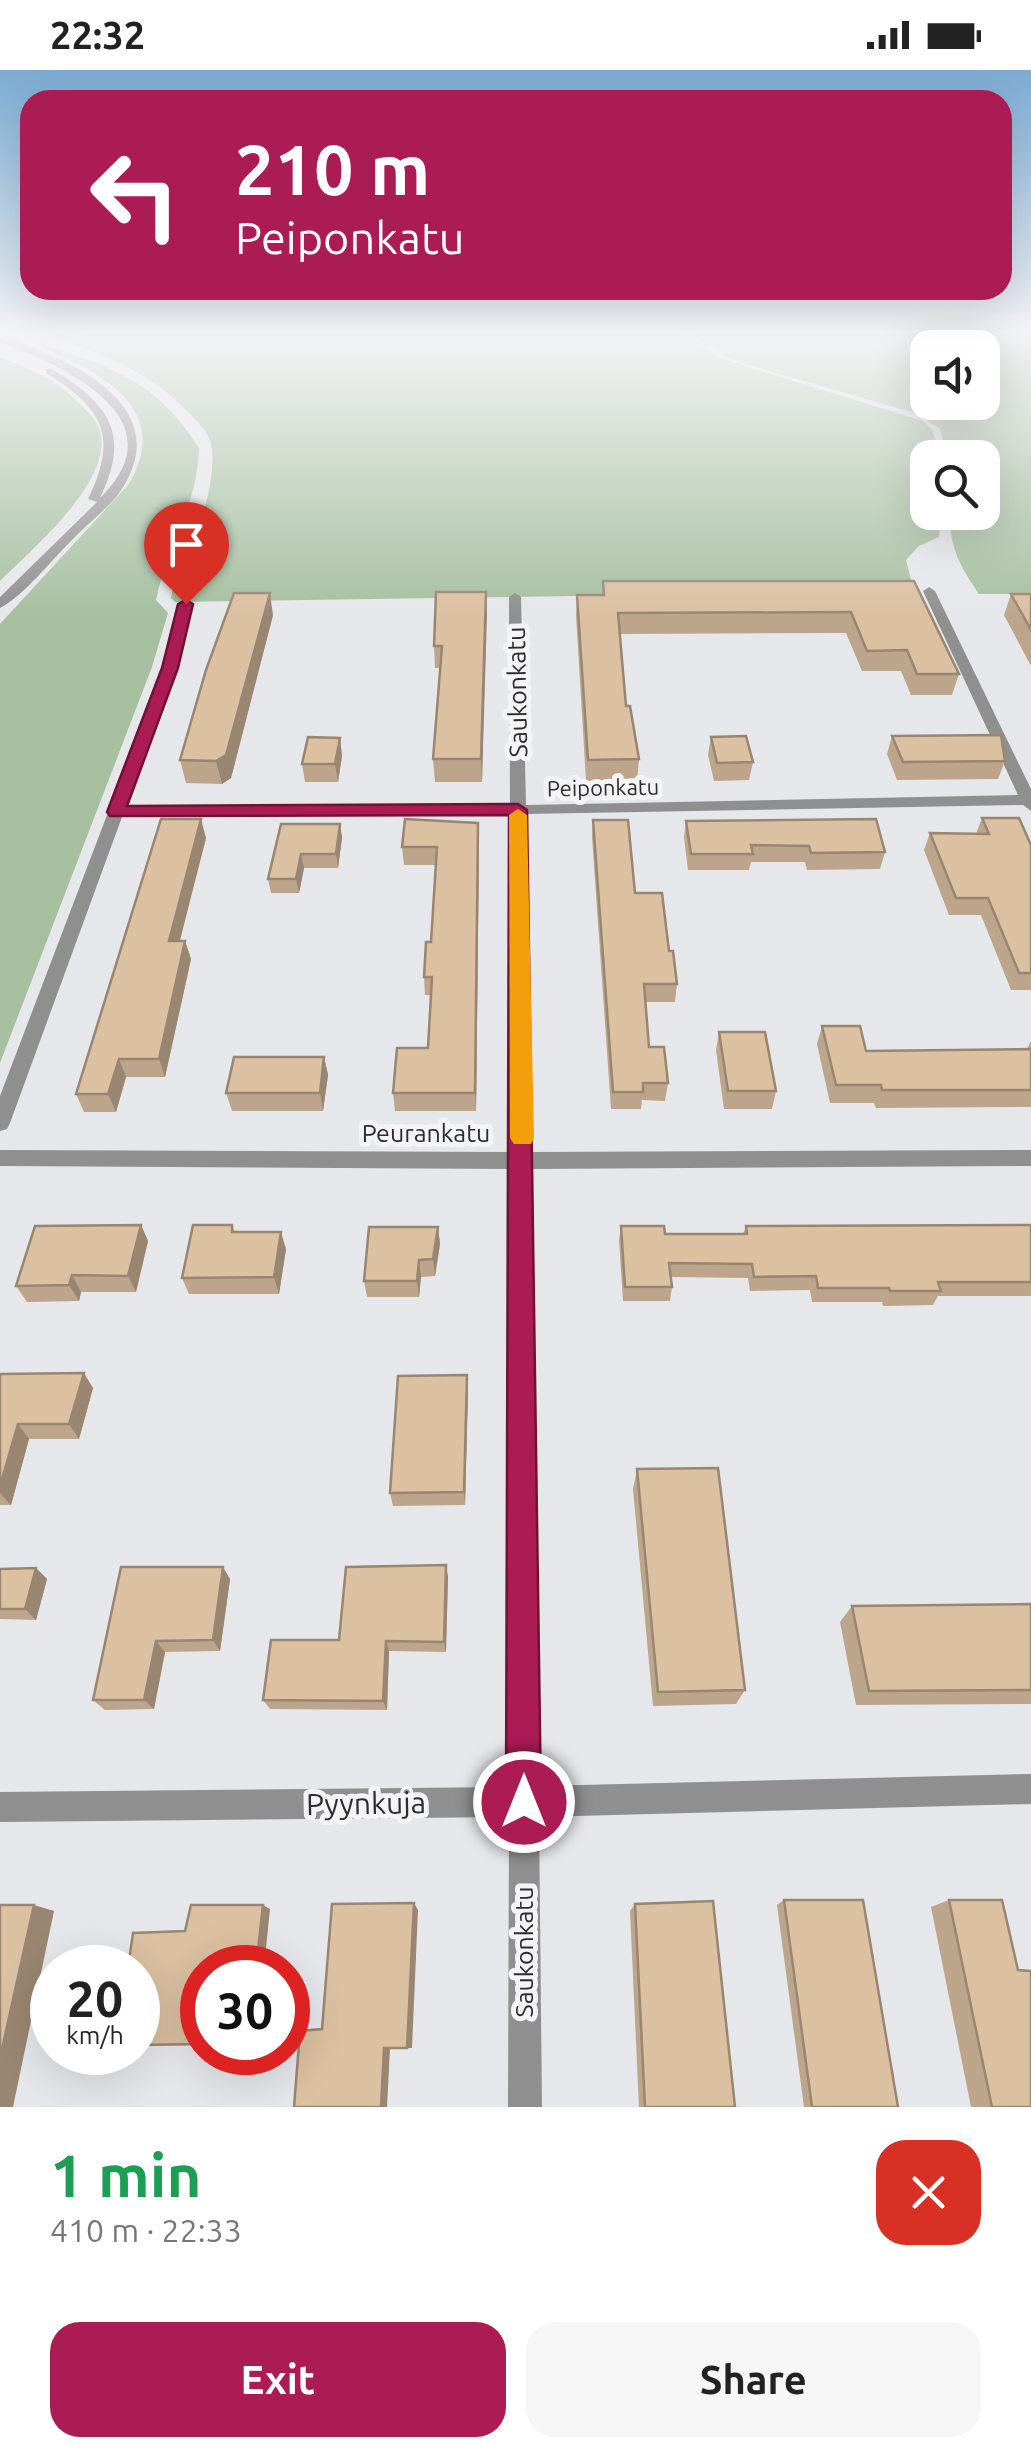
<!DOCTYPE html>
<meta charset="utf-8">
<style>
:root{--surface:#fff;--page:#f6f6f6;--text:#222;--muted:#767676;--accent:#ab1c55}
body{margin:0;font-family:Ubuntu,sans-serif;background:var(--page);color:var(--text);height:100vh;display:flex;flex-direction:column;font-size:38px;white-space:nowrap}
*{box-sizing:border-box;margin:0}
p{font-size:32px;color:var(--muted)}
.icon{flex:none;width:55px;height:55px;fill:none;stroke:currentColor;stroke-width:2;stroke-linecap:round;stroke-linejoin:round}
.map{position:relative;height:2037px;overflow:hidden}
.sheet{display:flex;flex-direction:column;background:var(--surface);flex:1}
.sheet>*{flex:none}
.guide{position:absolute;left:20px;top:20px;width:992px;height:210px;border-radius:30px;box-shadow:0 10px 40px #0002;background:#ab1c55;color:#fff;overflow:hidden}
.tools{position:absolute;left:910px;top:260px;display:grid;gap:20px}
.tools a{display:grid;place-items:center;width:90px;height:90px;border-radius:20px;background:var(--surface);box-shadow:0 10px 40px #0002;font-size:50px}
.speed{position:absolute;left:30px;top:1875px;display:flex;gap:20px;font-size:50px;font-weight:700;text-align:center}
.speed>*{display:grid;place-content:center;width:130px;height:130px;border-radius:50%;background:var(--surface);box-shadow:0 10px 40px #0002;line-height:1}
.speed small{font-size:25px;font-weight:400}
.speed .limit{border:15px solid #d22;background:#fff;color:#111}
.pin{position:absolute;display:grid;place-items:center;width:85px;height:85px;color:#fff;margin:-102px -42px;border-radius:50% 50% 50% 0;rotate:-45deg;box-shadow:0 0 10px #0007}
.pin .icon{rotate:45deg}
.me{position:absolute;width:110px;margin:-55px;rotate:0deg;stroke-linejoin:round;filter:drop-shadow(0 0 8px #0008)}
.turn{display:flex;align-items:center;gap:35px;height:210px;padding:0 50px;font-size:45px}
.turn .icon{width:130px;height:130px;stroke-width:2.5}
.turn b{display:block;font-size:70px;line-height:85px}
.round{display:grid;place-items:center;flex:none;width:105px;height:105px;border-radius:30px;background:var(--page)}
.summary{display:flex;align-items:center;justify-content:space-between;height:170px;padding:0 50px}
h1{font-size:60px;font-weight:700;line-height:75px;color:#1e9e55}
.cta{display:flex;gap:20px;margin-top:auto;padding:20px 50px}
.cta a{flex:1;height:115px;border-radius:30px;background:var(--accent);color:#fff;font-size:40px;font-weight:700;line-height:115px;text-align:center}
.cta a+a{background:var(--page);color:var(--text)}
.status{display:flex;justify-content:space-between;align-items:center;height:70px;padding:0 50px;background:var(--surface);direction:ltr}
.status svg{height:28px;fill:currentColor}
.map>svg:first-child{display:block}
.forest{fill:#a6bf9f;fill-rule:evenodd}
.lines{fill:none;stroke-linecap:round;stroke-linejoin:round}
.minor{fill:#908f8f;fill-rule:evenodd}
.tertiary{fill:#908f8f;fill-rule:evenodd}
.wall{fill:#bca58a}
.shaded-wall{fill:#998671}
.building{fill:#dbc0a1;stroke:#998671;stroke-width:2.5}
.route{fill:#ab1c55;stroke:#6f1237;stroke-width:2.5}
.slow{fill:#f59e0b}
.labels{text-anchor:middle;dominant-baseline:central;stroke-width:10;stroke-linejoin:round;paint-order:stroke}
.far-street-label{font-size:22px;fill:#2d2d2f;stroke:#f4f4f7}
.street-label{font-size:25px;fill:#2d2d2f;stroke:#f4f4f7}
.near-street-label{font-size:30px;fill:#2d2d2f;stroke:#f4f4f7}
</style>
<div class="status"><b>22:32</b><svg viewBox="0 0 49 12"><path d="M0 12V9h3v3zM5 12V6h3v6zM10 12V3h3v9zM15 12V0h3v12zM26 1h20v11H26zM47 4h2v5h-2z"/></svg></div>
<div class="map">
<svg width="1031" height="2037" viewBox="0 0 1031 2037">
<rect width="100%" height="100%" fill="#e6e7ea"/>
<g class="forest">
<path d="M46,263H683L722,289L923,351L932,359L940,384V387L928,388V442L941,443L939,467L919,476L906,490L914,521L175,532L171,528C177,494 198,466 206,433C210,417 214,396 212,379C210,363 198,352 187,341C148,299 98,284 46,263Z"/>
<path d="M690,263H1031V524H979C960,496 949,477 950,443L982,442V388L948,387L940,359L915,343L748,295L726,287ZM928,278H982V332H928Z"/>
<path d="M44,274C115,299 156,311 199,378C197,439 167,474 156,530L168,543L152,597L0,993V554L128,415C175,338 99,301 37,276Z"/>
<path d="M0,288C28,297 53,309 75,329C82,336 91,344 96,352C125,402 31,480 0,511Z"/>
</g>
<g class="lines">
<path class="minor" d="M929,517L935,521L1031,719V741L1023,735L526,744L532,1082L1031,1080V1096L533,1099L539,1716L1031,1704V1734L539,1747L542,2037H508L509,1747L0,1752V1722L509,1717L511,1099L0,1096V1080L511,1082L510,745L122,747L10,1053L7,1059L0,1061V1026L163,598L181,531L192,534L177,598L126,737L510,735L509,527L515,523L521,527L526,735L1018,725L923,521Z"/>
<path class="tertiary" d="M0,266C65,287 177,333 122,419C110,437 88,453 73,469C53,488 24,526 0,538V527L97,432L88,429C119,366 103,338 46,303V299H52C110,334 131,364 100,428C182,348 63,296 0,272Z"/>
</g>
<g class="wall">
<path d="M603,511H914L959,604L952,625H911L901,601H862L846,563L620,564L626,636L639,689L637,711H586L576,545L577,525H602Z"/>
<path d="M486,522L482,712H435L433,689L440,598H435L434,576Z"/>
<path d="M1011,524H1031V596L1004,545Z"/>
<path d="M273,545L231,708L222,714L186,713L180,690Z"/>
<path d="M892,666L1005,691L998,709L897,710L887,684Z"/>
<path d="M711,667L753,692L749,710L714,711L708,685Z"/>
<path d="M340,668L342,686L338,712H305L302,694Z"/>
<path d="M982,748L1031,775V920H1011L981,845H949L924,780L930,763L976,764Z"/>
<path d="M593,750L669,881L677,914L675,932H645L649,977L668,1013L665,1031L642,1030L641,1039H611L592,767Z"/>
<path d="M686,751L885,782L880,799L807,800L805,792H751L749,800H688L684,767Z"/>
<path d="M340,754L342,768L338,798H304L299,823H271L268,809Z"/>
<path d="M206,768L179,871H185L191,889L165,1007H126L116,1042H84L76,1024Z"/>
<path d="M479,771L476,1041H395L393,1023L428,978L431,925H425L424,907L431,872L436,795H404L402,777Z"/>
<path d="M822,956L866,981L1027,979L1031,971V1037L876,1038L874,1033H830L817,974Z"/>
<path d="M719,962L776,1021L772,1039H724L716,980Z"/>
<path d="M324,987L328,1005L323,1041H232L226,1023Z"/>
<path d="M141,1155L148,1171L136,1222H81L79,1231L27,1232L16,1216Z"/>
<path d="M232,1155L235,1162L286,1179L279,1224H189L182,1208Z"/>
<path d="M1031,1155V1226H938L933,1235L883,1236L882,1232H812L810,1220L750,1221L748,1208L671,1207L672,1217L670,1231H623L619,1170L621,1156L665,1164H743L746,1156Z"/>
<path d="M438,1157L440,1174L435,1206L421,1207L419,1227H367L364,1211Z"/>
<path d="M0,1304L93,1318L79,1369H29L11,1435H0Z"/>
<path d="M467,1305L468,1320L465,1435L393,1436L390,1423Z"/>
<path d="M637,1399L745,1620L736,1634L653,1636L633,1419Z"/>
<path d="M121,1497L230,1509L220,1581L165,1582L154,1639L105,1640L93,1630Z"/>
<path d="M36,1498L47,1509L36,1550L0,1549V1499Z"/>
<path d="M448,1506L446,1582L389,1581L387,1640L270,1639L263,1630L339,1570Z"/>
<path d="M1031,1534V1634L856,1635L840,1552L852,1536Z"/>
<path d="M784,1830L898,2037H804L777,1835Z"/>
<path d="M949,1830L1018,1900L1031,2037H971L931,1837Z"/>
<path d="M635,1834L735,2037H639L630,1841Z"/>
</g>
<g class="shaded-wall">
<path d="M486,522L487,543L482,712L481,689Z"/>
<path d="M270,523L273,545L231,708L222,714L216,691L240,629Z"/>
<path d="M340,668L342,686L338,712L335,694Z"/>
<path d="M201,749L206,768L175,890L169,871Z"/>
<path d="M478,753L479,771L476,1041L475,1023Z"/>
<path d="M340,754L342,768L338,798L336,784Z"/>
<path d="M301,784L304,798L299,823L296,809Z"/>
<path d="M185,871L191,889L165,1007L159,989Z"/>
<path d="M324,987L328,1005L323,1041L320,1023Z"/>
<path d="M119,989L126,1007L116,1042L108,1024Z"/>
<path d="M141,1155L148,1171L136,1222L128,1206Z"/>
<path d="M438,1157L440,1174L435,1206L433,1189Z"/>
<path d="M281,1162L286,1179L279,1224L274,1207Z"/>
<path d="M419,1190L421,1207L419,1227L417,1211Z"/>
<path d="M72,1205L81,1222L79,1231L69,1215Z"/>
<path d="M84,1303L93,1318L79,1369L69,1354Z"/>
<path d="M467,1305L468,1320L465,1435L464,1422Z"/>
<path d="M18,1354L29,1369L11,1435L0,1423V1416Z"/>
<path d="M446,1495L448,1506L446,1582L444,1572Z"/>
<path d="M223,1497L230,1509L220,1581L213,1570Z"/>
<path d="M36,1498L47,1509L36,1550L25,1539Z"/>
<path d="M156,1571L165,1582L154,1639L144,1630Z"/>
<path d="M386,1571L389,1581L387,1640L383,1631Z"/>
<path d="M414,1833L418,1840L412,1978H407Z"/>
<path d="M34,1835L54,1841L13,2037H0V1988Z"/>
<path d="M263,1835L270,1839L264,1898H256Z"/>
<path d="M384,1978L390,1979L387,2037H381Z"/>
</g>
<g class="building">
<path d="M603,511H914L959,604H917L907,580L867,581L851,542L618,543L626,636H630L639,689L588,690L577,525H604Z"/>
<path d="M436,522H486L481,689H433L442,576H434Z"/>
<path d="M234,523H270L226,685L216,691L180,690L206,600Z"/>
<path d="M1011,524H1031V560Z"/>
<path d="M1001,665L1005,691L903,692L892,666Z"/>
<path d="M746,666L753,692L717,693L711,667Z"/>
<path d="M308,667L340,668L335,694H302Z"/>
<path d="M982,748H1019L1031,775V903H1019L988,828H956L930,763L989,764Z"/>
<path d="M161,749H201L169,871H185L159,989H119L108,1024H76Z"/>
<path d="M405,749L478,753L475,1023H393L397,978H428L432,907H424L426,872H431L437,777H402Z"/>
<path d="M876,749L885,782L811,783L809,776L751,775L753,784H691L686,751Z"/>
<path d="M593,750H628L635,823H662L669,881H673L677,914H644L649,977H664L668,1013H643V1022H613Z"/>
<path d="M281,754H340L336,784H301L296,809H268Z"/>
<path d="M822,956H860L866,981L1031,979V1020H882L881,1015H836Z"/>
<path d="M719,962H765L776,1021H728Z"/>
<path d="M234,987H324L320,1023H226Z"/>
<path d="M141,1155L128,1206L72,1205L69,1215L16,1216L35,1156Z"/>
<path d="M193,1155H232V1162H281L274,1207L182,1208Z"/>
<path d="M1031,1155V1212H938L941,1221H890L889,1218H818L816,1206L754,1207L752,1194L669,1193L672,1217H625L621,1156H664L665,1164H747L746,1156Z"/>
<path d="M369,1157H438L433,1189L419,1190L417,1211H364Z"/>
<path d="M84,1303L69,1354H18L0,1416V1304Z"/>
<path d="M467,1305L464,1422L390,1423L398,1306Z"/>
<path d="M718,1398L745,1620L658,1622L637,1399Z"/>
<path d="M446,1495L444,1572L386,1571L383,1631L263,1630L271,1570H339L346,1497Z"/>
<path d="M121,1497H223L213,1570L156,1571L144,1630H93Z"/>
<path d="M36,1498L25,1539H0V1499Z"/>
<path d="M1031,1534V1620L869,1621L852,1536Z"/>
<path d="M784,1830H863L898,2037H812Z"/>
<path d="M949,1830H1002L1018,1900L1031,1901V2037H992Z"/>
<path d="M713,1831L735,2037H645L635,1834Z"/>
<path d="M414,1833L407,1978H384L381,2037H294L300,1961L322,1959L332,1834Z"/>
<path d="M0,1835H34L0,1988Z"/>
<path d="M191,1835H263L256,1898H202V1974L138,1975V1898H128L133,1863L185,1861Z"/>
</g>
<linearGradient id="sky" x2="0" y2="1"><stop stop-color="#7babd3"/><stop offset="0.48" stop-color="#f4f4f6"/><stop offset="1" stop-color="#f4f4f6" stop-opacity="0"/></linearGradient>
<rect width="1031" height="548" fill="url(#sky)"/>
<path class="route" d="M186,530L193,534L178,598L127,736L518,734L527,740L541,1732L536,1744L524,1749L511,1744L506,1732L509,745L110,746L107,742L162,598L178,534Z"/>
<path class="slow" d="M518,739L527,745L534,1068L531,1074H514L510,1068L509,745Z"/>
<g class="labels">
<g class="far-street-label">
<text transform="translate(603 717) rotate(-1)">Peiponkatu</text>
</g>
<g class="street-label">
<text transform="translate(517 622) rotate(-91)">Saukonkatu</text>
<text x="426" y="1063">Peurankatu</text>
<text transform="translate(524 1882) rotate(-90)">Saukonkatu</text>
</g>
<g class="near-street-label">
<text transform="translate(366 1733) rotate(-1)">Pyynkuja</text>
</g>
</g>
</svg>
<div class="tools">
<a><svg class="icon" aria-label="sound" viewBox="0 0 24 24"><path d="M4 9h4l5-4v14l-5-4H4zM17 9q2 3 0 6"/></svg></a>
<a><svg class="icon" aria-label="search" viewBox="0 0 24 24"><circle cx="10" cy="10" r="6"/><path d="M15 15l6 6"/></svg></a>
</div>
<div class="speed"><div>20<small>km/h</small></div><div class="limit">30</div></div>
<div class="pin" style="left:186px;top:534px;background:#d93025"><svg class="icon" aria-label="arrive" viewBox="0 0 24 24"><path d="M6 21V4h12l-3 4 3 4H6"/></svg></div>
<svg class="me" style="left:524px;top:1732px" viewBox="-20 -20 40 40"><circle r="17" fill="#ab1c55" stroke="#fff" stroke-width="3"/><path d="M0-11L8 9 0 5-8 9z" fill="#fff"/></svg>
<div class="guide">
<div class="turn"><svg class="icon" aria-label="left" viewBox="0 0 24 24"><path d="M17 20v-9H6M10 6l-5 5 5 5"/></svg><div><b>210 m</b>Peiponkatu</div></div>
</div>
</div>
<section class="sheet">
<div class="summary"><div><h1>1 min</h1><p>410 m · 22:33</p></div><a class="round" style="background:#d93025;color:#fff"><svg class="icon" aria-label="close" viewBox="0 0 24 24"><path d="M6 6l12 12M18 6L6 18"/></svg></a></div>
<div class="cta"><a>Exit</a><a>Share</a></div>
</section>
